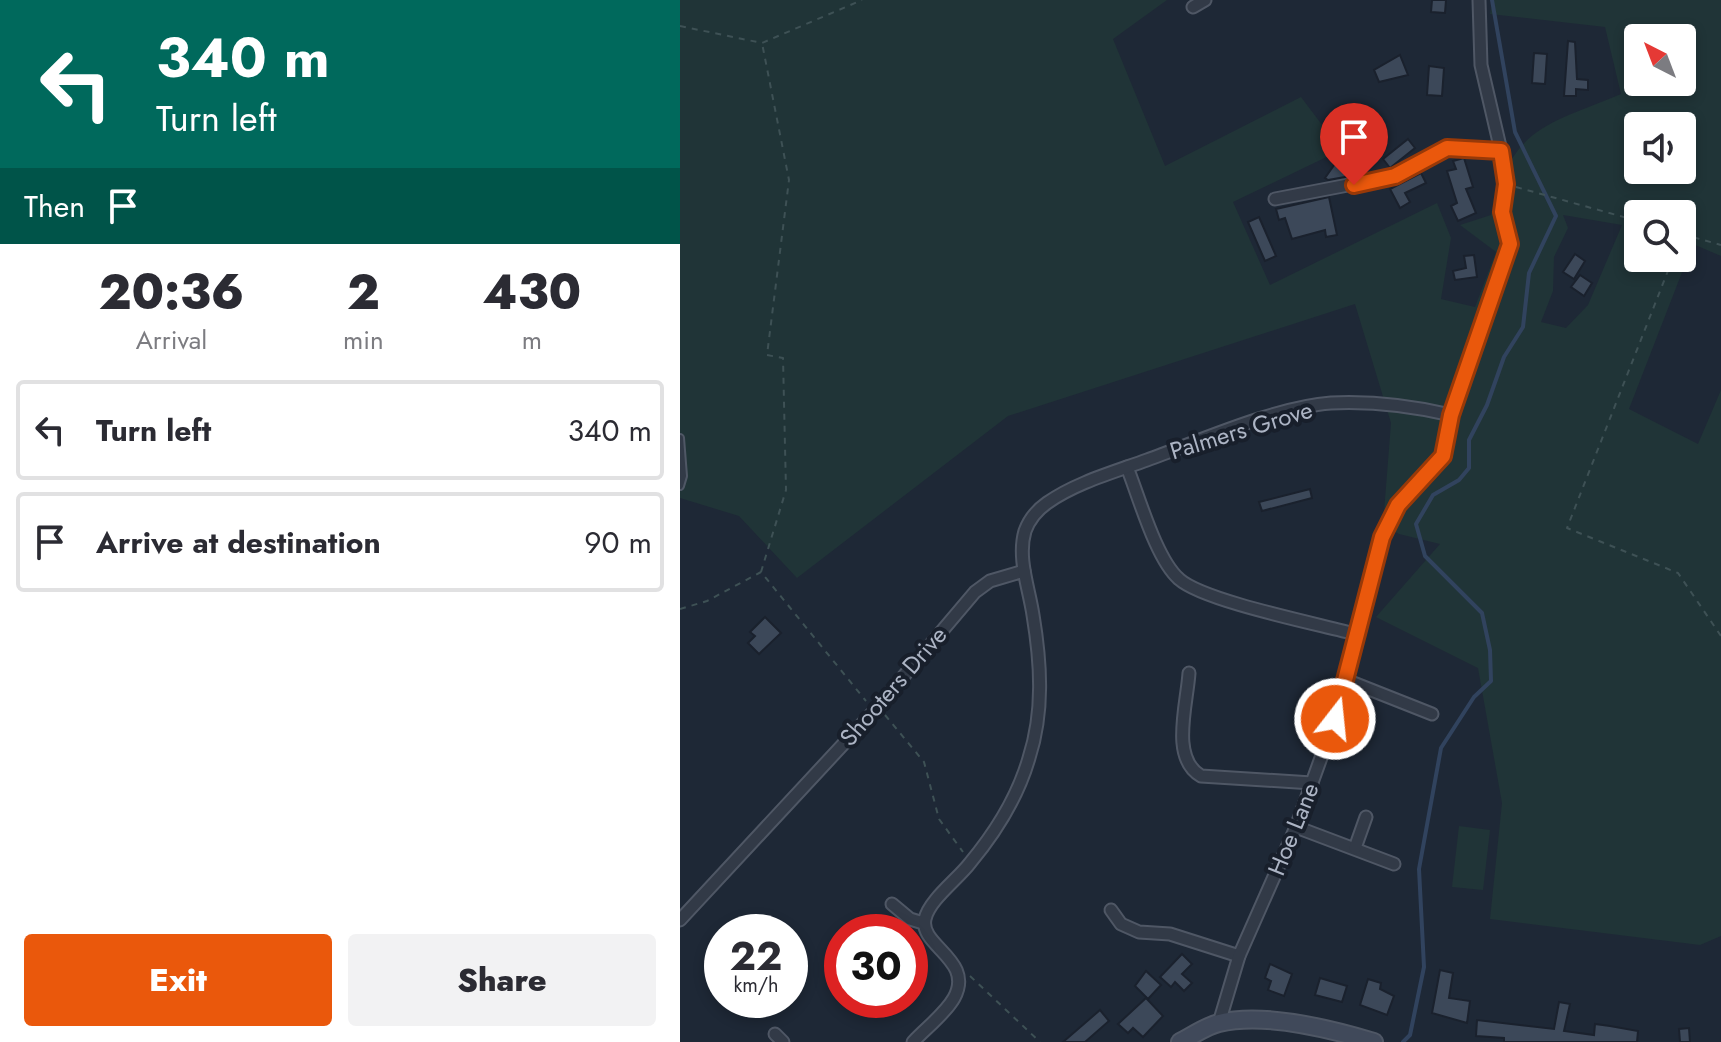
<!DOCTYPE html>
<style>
:root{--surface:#fff;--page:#f2f2f3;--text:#2b2b33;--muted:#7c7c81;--line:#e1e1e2;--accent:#ea580c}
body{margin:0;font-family:Jost,sans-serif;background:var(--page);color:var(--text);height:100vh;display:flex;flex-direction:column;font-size:30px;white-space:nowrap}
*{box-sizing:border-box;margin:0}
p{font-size:26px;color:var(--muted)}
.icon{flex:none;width:44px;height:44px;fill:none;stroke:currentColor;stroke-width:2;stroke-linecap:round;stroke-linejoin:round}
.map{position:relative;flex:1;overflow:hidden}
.side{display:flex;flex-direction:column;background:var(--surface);width:680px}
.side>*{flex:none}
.hud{background:#00695c;color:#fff;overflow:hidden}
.needle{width:52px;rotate:318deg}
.controls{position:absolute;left:944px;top:24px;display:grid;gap:16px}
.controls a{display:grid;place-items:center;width:72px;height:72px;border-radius:8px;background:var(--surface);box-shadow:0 4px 12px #0003;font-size:40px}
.speed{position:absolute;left:24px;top:914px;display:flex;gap:16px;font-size:40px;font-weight:700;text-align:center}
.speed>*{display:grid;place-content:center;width:104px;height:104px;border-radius:50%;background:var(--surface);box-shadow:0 4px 12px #0003;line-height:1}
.speed small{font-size:20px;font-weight:400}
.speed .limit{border:12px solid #d22;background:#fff;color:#111}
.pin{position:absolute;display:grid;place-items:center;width:68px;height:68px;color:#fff;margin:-82px -34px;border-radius:50% 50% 50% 0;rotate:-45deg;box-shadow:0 0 8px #0007}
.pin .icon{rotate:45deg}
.me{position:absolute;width:88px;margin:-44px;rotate:16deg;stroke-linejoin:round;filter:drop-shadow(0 0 6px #0008)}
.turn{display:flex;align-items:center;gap:28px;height:168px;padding:0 24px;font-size:36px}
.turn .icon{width:104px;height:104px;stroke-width:2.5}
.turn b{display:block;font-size:56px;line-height:68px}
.then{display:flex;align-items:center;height:76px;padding:0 24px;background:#0003;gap:16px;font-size:30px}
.eta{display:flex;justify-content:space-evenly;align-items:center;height:136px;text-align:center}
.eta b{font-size:48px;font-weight:800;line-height:56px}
.action{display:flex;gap:16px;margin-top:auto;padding:16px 24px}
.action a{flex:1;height:92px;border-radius:8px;background:var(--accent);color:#fff;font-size:32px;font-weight:800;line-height:92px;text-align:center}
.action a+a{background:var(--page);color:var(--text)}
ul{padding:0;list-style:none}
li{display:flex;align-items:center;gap:24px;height:100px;margin:0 16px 12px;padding:0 8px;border:4px solid var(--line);border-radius:8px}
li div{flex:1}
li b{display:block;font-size:30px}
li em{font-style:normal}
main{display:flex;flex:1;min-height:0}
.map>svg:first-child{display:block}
.green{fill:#203437;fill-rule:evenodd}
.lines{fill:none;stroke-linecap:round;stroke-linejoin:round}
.stream{stroke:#31435e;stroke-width:4}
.building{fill:#3c4859;stroke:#1a212d;stroke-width:2}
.lane-casing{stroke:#4f5765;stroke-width:10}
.street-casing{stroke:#4f5765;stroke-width:15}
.secondary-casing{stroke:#4f5765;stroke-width:20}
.path{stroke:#3e5155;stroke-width:2;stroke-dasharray:6 6;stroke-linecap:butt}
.lane{stroke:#323a47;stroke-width:6}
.street{stroke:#323a47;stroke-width:11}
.secondary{stroke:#40495a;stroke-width:16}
.route-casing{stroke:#983908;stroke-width:20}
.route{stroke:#ea580c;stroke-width:14}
.labels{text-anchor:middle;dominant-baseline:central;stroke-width:8;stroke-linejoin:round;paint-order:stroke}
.street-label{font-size:24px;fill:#acb4c4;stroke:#181f2b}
</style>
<main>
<section class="side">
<div class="hud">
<div class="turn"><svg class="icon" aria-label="left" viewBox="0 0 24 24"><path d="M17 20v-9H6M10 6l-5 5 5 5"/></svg><div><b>340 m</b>Turn left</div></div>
<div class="then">Then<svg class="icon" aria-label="arrive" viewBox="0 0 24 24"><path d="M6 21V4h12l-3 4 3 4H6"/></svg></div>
</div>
<div class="eta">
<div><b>20:36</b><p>Arrival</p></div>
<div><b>2</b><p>min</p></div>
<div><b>430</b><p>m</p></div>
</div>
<ul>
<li><svg class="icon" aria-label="left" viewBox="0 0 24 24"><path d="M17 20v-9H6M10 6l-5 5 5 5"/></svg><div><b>Turn left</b></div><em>340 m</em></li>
<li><svg class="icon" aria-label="arrive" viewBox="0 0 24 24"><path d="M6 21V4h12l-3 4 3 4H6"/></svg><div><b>Arrive at destination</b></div><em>90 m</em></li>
</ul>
<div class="action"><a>Exit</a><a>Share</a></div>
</section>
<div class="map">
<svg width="1041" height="1042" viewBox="0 0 1041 1042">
<rect width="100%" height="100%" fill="#1e2836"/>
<g class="green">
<path d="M0,0H487L433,39L485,166L621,97L661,150L553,202L590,285L757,203L771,238L761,299L795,307L816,252L780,225L811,215C832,127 864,126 941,94L925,27L810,14L813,0H1041V256L1013,244L949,409L1018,444L1041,390V936L1020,945L810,919L822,803L798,668L696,617L760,544L719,534L703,525L711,423L675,304L328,416L117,578L59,516L0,498ZM958,38H1002V82H958ZM958,126H1002V170H958ZM958,214H1002V258H958ZM883,215L942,225L908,305L886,328L861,322L873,291L874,257L888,228Z"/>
<path d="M779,826L810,830L803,890L772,887Z"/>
</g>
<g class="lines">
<path class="stream" d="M723,1042L730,1035L744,967L739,869L761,748L794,697L811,681L810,650L802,613L745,556L736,524L753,495L779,480L789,468V440L807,405L824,357L843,327L849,273L876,216L835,132L812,0"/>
</g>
<g class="building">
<path d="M752,0H766L765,13L751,12Z"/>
<path d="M888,41L895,42L897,79L908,80V90L896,89V96H884Z"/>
<path d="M854,53L867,54L865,84L852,83Z"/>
<path d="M720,55L728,75L699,82L694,70Z"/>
<path d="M749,66L764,68L762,96L747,95Z"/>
<path d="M728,139L735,148L710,168L703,159Z"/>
<path d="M664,151L671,156L664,166L670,170L665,177L648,180L645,178Z"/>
<path d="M784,158L793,187L786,189L796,213L778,221L771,206L777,203L767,171L776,169L773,161Z"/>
<path d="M741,173L746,183L725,193L730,202L720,208L710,189Z"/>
<path d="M649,197L657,235L646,237L645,230L612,239L605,218L599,220L596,209Z"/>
<path d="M579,217L596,256L585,261L568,222Z"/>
<path d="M895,254L905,261L894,279L883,272Z"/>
<path d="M794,255L797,277L775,280L773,271L786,268L784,256Z"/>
<path d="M900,275L912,283L904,296L891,287Z"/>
<path d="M630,489L632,498L582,511L579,502Z"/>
<path d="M85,617L101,633L79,654L68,643L75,636L70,632Z"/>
<path d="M502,954L512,964L502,974L512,983L504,991L495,982L491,987L480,977Z"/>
<path d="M590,964L612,974L604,996L588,990L591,981L585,978Z"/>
<path d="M760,970L773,973L769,998L790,1001L787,1023L752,1013Z"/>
<path d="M466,971L481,985L468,999L455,986Z"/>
<path d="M640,978L667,986L662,1002L635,995Z"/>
<path d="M688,979L701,983L700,989L714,996L707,1015L680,1005Z"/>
<path d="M466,998L483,1016L463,1037L453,1028L448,1033L438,1024Z"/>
<path d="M879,1002L890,1004L884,1031L914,1035L915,1024L930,1026L958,1031L957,1042H824V1038L796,1036L797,1020L874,1029Z"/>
<path d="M420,1010L429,1021L405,1042H383Z"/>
<path d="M1009,1028L1010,1042H1000L999,1029Z"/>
</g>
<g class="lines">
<g class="lane-casing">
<path id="lane" d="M0,438L3,476L0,486"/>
</g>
<g class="street-casing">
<g id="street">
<path d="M513,7L525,0"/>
<path d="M595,199L715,176L767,148L821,151"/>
<path d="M447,467C459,497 476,559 499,579C523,601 638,624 675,634"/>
<path d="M509,673C507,705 490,758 521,776L632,783"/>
<path d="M666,680L752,714"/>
<path d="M616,827L714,864"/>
<path d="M675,848L686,817"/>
<path d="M212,904L230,919L243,923"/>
<path d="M431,910L441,924L459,932L490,934L559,956"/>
<path d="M0,920L195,710L295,592L310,581L344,571"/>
<path d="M539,1023L559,956L616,827L655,719L702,537L718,505L763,456L771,415L830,244L822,212L825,168L801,65L799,0"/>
<path d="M95,1034L103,1042"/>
<path d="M233,1042C246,1028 265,1014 274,998C295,960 239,946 245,919C249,900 278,879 290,863C315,833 338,796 349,758C364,712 361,663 353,615C349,588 337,558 345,531C349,520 357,510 367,503C395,483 434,472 467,460C520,441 596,407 651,403C691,401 732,406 771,415"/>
</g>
</g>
<g class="secondary-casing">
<path id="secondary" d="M500,1042C512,1036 526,1026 539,1023C584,1012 651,1029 694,1042"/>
</g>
<g class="path">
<path d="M0,26L82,43L182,0"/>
<path d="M836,187L958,221"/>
<path d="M1002,234L1041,245"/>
<path d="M993,258L887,528L998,573L1041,636"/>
<path d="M81,572L106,490L103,358L87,355L109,180L82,43"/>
<path d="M0,609L27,601L81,572L186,701"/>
<path d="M205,715L244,762L259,819L283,852"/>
<path d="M290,976L360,1042"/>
</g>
<use href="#lane" class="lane"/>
<use href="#street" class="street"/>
<use href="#secondary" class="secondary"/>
</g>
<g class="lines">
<g class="route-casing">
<path id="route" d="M655,719L702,537L718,505L763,456L771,415L830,244L822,212L826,184L821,151L767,148L715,176L674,185"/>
</g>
<use href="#route" class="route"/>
</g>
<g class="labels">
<g class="street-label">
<text transform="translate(561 430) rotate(-17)">Palmers Grove</text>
<text transform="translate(213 686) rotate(-49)">Shooters Drive</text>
<text transform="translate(613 829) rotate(-68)">Hoe Lane</text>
</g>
</g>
</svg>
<div class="controls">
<a><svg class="needle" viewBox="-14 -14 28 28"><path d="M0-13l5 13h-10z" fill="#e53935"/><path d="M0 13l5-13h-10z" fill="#7c7c81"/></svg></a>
<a><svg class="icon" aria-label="sound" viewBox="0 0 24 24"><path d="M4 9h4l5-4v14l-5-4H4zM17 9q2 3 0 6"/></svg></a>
<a><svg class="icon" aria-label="search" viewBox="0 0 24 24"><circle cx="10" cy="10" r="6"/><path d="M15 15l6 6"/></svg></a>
</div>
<div class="speed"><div>22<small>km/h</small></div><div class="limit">30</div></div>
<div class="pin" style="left:674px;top:185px;background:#d93025"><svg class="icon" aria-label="arrive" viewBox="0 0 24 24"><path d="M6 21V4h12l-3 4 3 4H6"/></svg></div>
<svg class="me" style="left:655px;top:719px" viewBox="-20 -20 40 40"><circle r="17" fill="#ea580c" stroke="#fff" stroke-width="3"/><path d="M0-11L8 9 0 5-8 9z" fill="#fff"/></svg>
</div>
</main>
